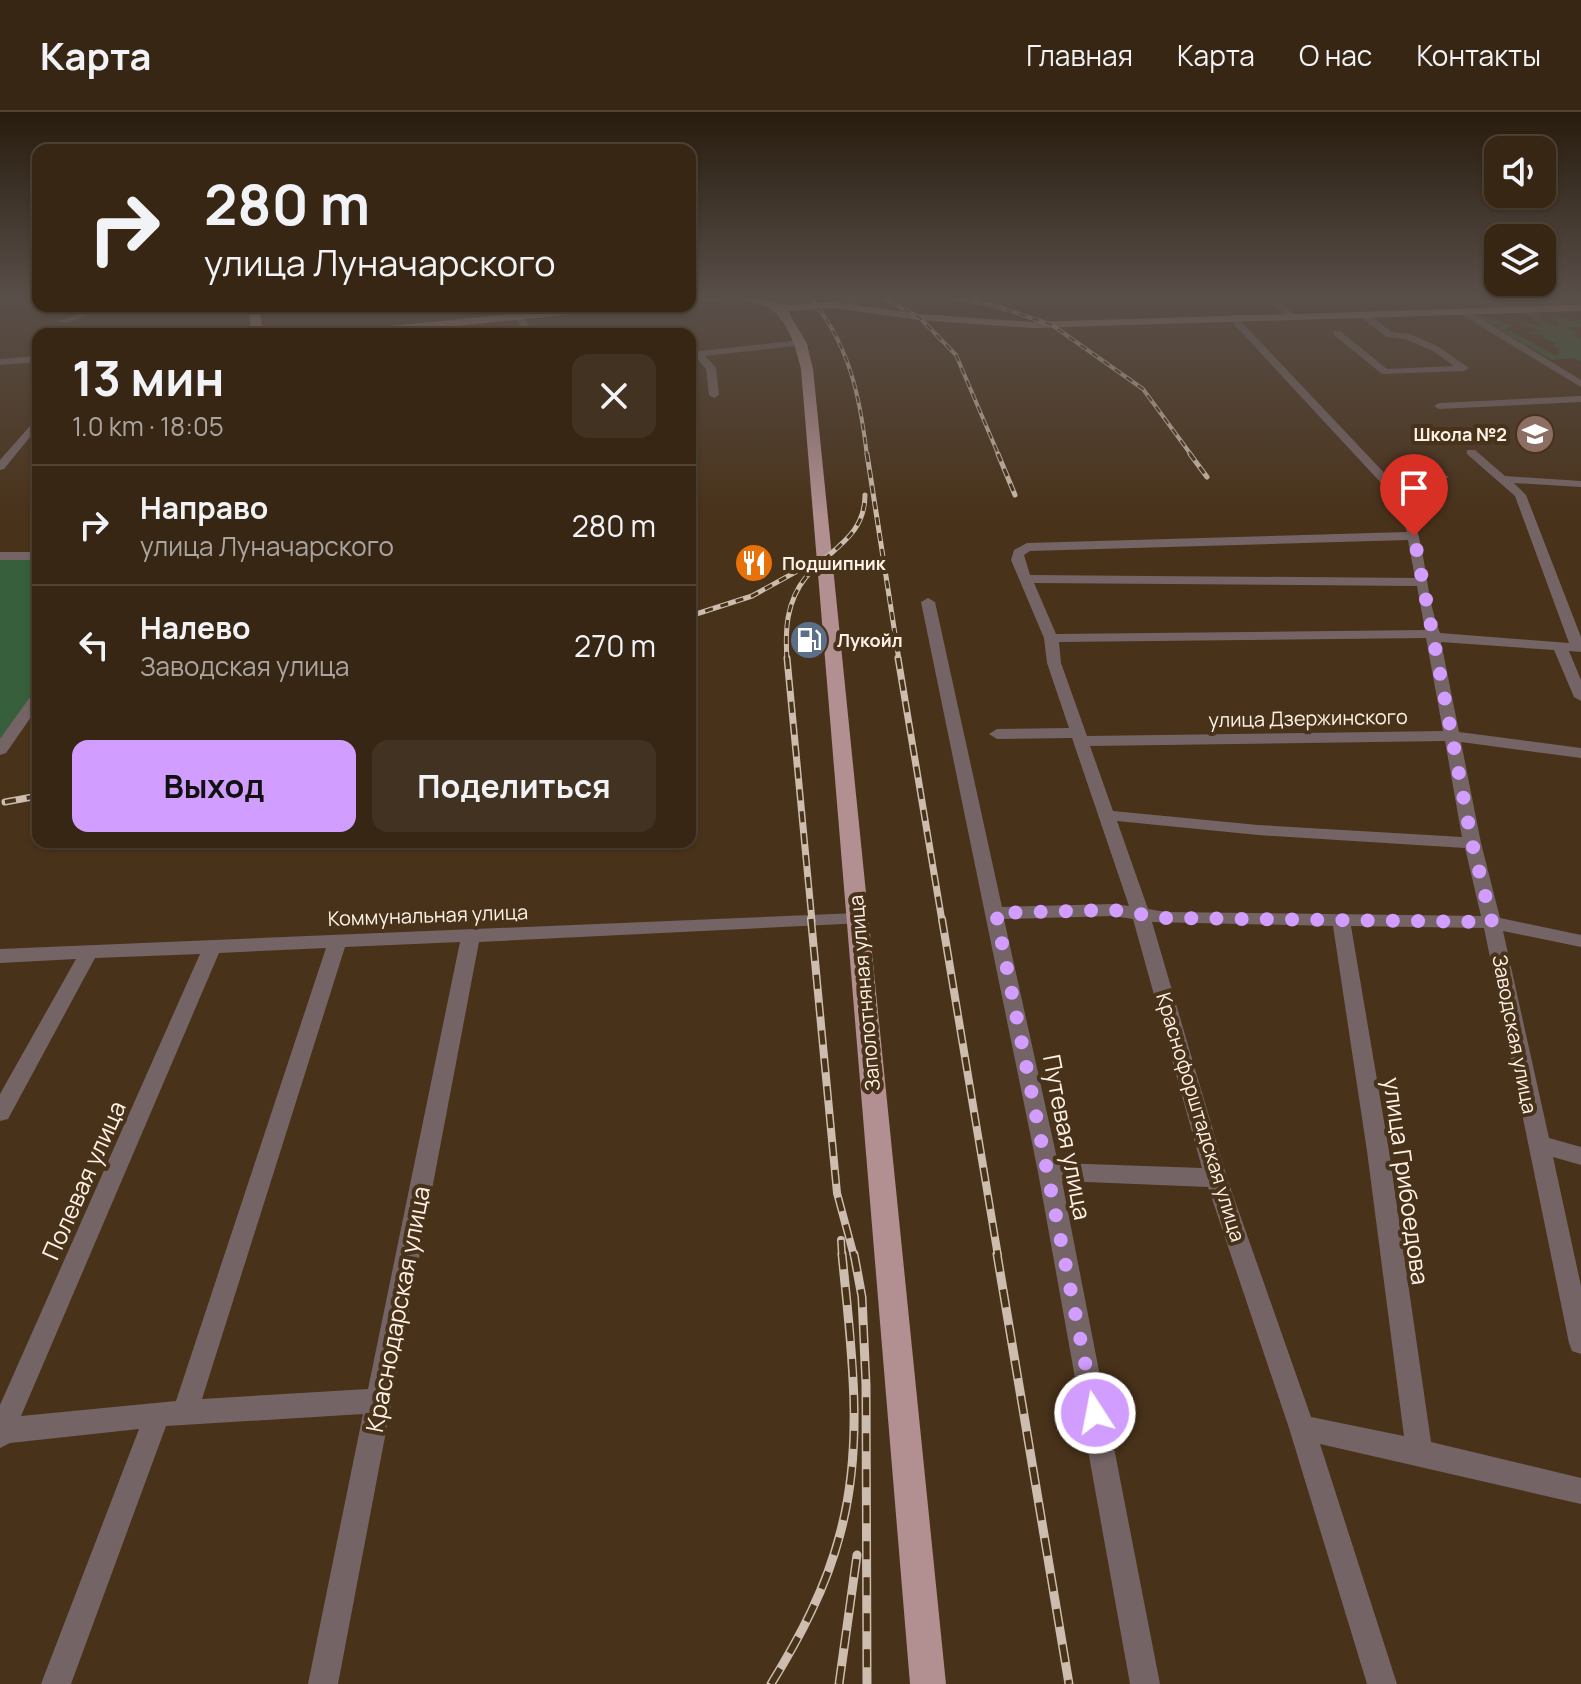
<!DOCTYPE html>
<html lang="ru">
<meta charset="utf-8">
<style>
:root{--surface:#372614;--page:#423222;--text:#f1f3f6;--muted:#aaa5a0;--line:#514334;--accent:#d19dfe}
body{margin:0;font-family:Manrope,sans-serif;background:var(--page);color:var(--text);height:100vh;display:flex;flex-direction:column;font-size:30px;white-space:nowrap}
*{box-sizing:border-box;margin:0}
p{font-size:26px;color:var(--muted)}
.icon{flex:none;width:44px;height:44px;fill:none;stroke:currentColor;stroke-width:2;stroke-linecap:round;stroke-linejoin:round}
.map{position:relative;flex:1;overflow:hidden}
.panel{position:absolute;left:32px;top:216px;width:664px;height:520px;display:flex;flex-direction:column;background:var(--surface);border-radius:16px;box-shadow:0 2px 6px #0004,0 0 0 2px var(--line)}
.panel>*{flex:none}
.hud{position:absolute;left:32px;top:32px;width:664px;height:168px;border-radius:16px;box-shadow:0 2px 6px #0004,0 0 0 2px var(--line);background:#372614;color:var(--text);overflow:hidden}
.controls{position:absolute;left:1484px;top:24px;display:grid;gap:16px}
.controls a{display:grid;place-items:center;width:72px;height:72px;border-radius:16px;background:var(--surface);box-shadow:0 2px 6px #0004,0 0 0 2px var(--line);font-size:40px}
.pin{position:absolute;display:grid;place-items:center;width:68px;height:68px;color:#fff;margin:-82px -34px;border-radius:50% 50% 50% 0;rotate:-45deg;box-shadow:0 0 8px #0007}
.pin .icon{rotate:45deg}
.me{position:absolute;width:88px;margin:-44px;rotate:349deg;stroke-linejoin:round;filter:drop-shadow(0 0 6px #0008)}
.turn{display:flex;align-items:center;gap:28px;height:168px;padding:0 40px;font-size:36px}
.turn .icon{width:104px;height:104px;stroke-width:2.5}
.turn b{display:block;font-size:56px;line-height:68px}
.round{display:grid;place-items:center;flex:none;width:84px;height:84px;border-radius:16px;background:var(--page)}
.head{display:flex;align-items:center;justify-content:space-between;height:136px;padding:0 40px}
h1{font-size:48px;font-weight:700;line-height:60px}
.primary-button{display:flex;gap:16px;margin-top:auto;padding:16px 40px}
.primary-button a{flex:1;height:92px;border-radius:16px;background:var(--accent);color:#111;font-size:32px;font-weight:700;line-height:92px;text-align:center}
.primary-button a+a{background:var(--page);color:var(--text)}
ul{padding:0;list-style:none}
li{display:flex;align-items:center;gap:24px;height:120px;padding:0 40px;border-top:2px solid var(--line)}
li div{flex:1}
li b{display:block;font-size:30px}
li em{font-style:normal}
header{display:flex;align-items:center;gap:48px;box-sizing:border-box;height:112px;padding:0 40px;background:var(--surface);border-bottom:2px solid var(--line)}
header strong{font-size:38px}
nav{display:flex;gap:44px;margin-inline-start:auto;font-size:28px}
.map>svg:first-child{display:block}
.green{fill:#375f3c}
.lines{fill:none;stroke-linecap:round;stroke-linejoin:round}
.minor{fill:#756465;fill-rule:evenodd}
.major{fill:#b28f91;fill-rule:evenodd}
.rail-far4-casing{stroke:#ccbdae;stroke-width:4}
.rail-far3-casing{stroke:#ccbdae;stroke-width:5}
.rail-far2-casing{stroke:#ccbdae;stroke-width:7}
.rail-far1-casing{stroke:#ccbdae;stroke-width:8}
.rail-casing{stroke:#ccbdae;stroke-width:9}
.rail-far4{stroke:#49321a;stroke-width:2;stroke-dasharray:7;stroke-linecap:butt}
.rail-far3{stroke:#49321a;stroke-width:3;stroke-dasharray:8;stroke-linecap:butt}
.rail-far2{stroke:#49321a;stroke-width:4;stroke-dasharray:11;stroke-linecap:butt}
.rail-far1{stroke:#49321a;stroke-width:5;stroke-dasharray:14;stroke-linecap:butt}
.rail{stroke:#49321a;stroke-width:6;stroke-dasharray:18;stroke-linecap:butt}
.route{stroke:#d19dfe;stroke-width:14;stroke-dasharray:0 25.2}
.labels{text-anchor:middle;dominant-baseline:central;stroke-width:8;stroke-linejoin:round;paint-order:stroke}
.far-poi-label{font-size:18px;font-weight:bold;fill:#fef2e6;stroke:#49321a;text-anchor:start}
.street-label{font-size:20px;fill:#fef2e6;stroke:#49321a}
.near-street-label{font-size:24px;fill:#fef2e6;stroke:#49321a}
</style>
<header>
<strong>Карта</strong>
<nav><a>Главная</a><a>Карта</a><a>О нас</a><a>Контакты</a></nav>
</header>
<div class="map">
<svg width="1581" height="1572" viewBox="0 0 1581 1572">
<rect width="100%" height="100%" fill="#49321a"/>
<g class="green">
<path d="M1523,199H1532L1543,205L1539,206L1556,214L1559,211L1551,205L1557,204L1550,201L1573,209L1581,208V215H1563L1581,221L1571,223L1581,227V249L1573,246L1552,248L1495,215H1502L1499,212L1490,213L1476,202L1512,213L1504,219H1511L1554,243L1560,242L1558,238L1561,236L1554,235L1555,231L1541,225L1546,224L1526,220H1538L1536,217L1498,205C1509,208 1533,214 1542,213Z"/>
<path d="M38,444V578L0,629V445Z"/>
</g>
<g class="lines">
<g class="minor">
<path d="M854,184H863L849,197H843V193Z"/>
<path d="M1261,184H1271L1296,203L1288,205Z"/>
<path d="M1333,184H1380L1335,189L1331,186Z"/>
<path d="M101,194H114L66,211L58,209Z"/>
<path d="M510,194H518L534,222H524Z"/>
<path d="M1459,197H1465L1581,268V275L1459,201Z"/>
<path d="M1359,200H1365L1392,220L1410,222L1439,235L1469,256L1464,259L1382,262L1334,223V219H1340L1387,257L1454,254L1433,239L1405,227L1387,225L1359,204Z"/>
<path d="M1229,203H1235L1389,366L1443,362L1449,365L1443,368L1394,373C1431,422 1420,469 1440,521L1569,531L1515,384L1467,342V338H1475L1505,364L1581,369V375L1514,371L1526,383L1581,525V540L1569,539L1581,568V589L1574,585L1554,538L1441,530L1459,620L1581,636V646L1461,630L1481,731L1500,806L1581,823V835L1503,819L1549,1026L1581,1035V1053L1553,1045L1581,1174V1242L1572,1239L1569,1231L1484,816L1351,814L1389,1039L1431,1330L1581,1366V1392L1320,1332L1397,1572H1367L1289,1316L1208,1075L1062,1069L1160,1572H1130L1038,1060L921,490L928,486L935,490L1002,795L1113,792L1129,794L1072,626L997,627L989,622L997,617L1069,616L1047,551L1044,526L1011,448L1014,438L1027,431L1407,420L1398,394L1382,372L1229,207ZM1408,428L1415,466L1030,463L1024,443L1030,439ZM1034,471L1417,474L1425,518L1056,522ZM1426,526L1443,619L1087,624L1061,551L1059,530ZM1445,629L1462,725L1258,713L1113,699L1090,634ZM1117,709L1258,723L1465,736L1481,804L1166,800L1148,797ZM1113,804L1133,807L1202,1056L1058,1051L1004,807ZM1152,810L1333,814L1367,1039L1404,1324L1311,1305L1227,1066Z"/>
<path d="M801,228L804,229V233L705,244L716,256L719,283L714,286L709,283L706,257L696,245L690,246V240Z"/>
<path d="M38,244V250L0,253V247Z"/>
<path d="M1581,284V290L1439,297L1434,294L1439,291Z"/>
<path d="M38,305V315L4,357L0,358V348Z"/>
<rect x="0" y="440" width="38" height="8"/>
<path d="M38,580V595L6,641L0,643V627L33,581Z"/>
<path d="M857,801L866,807L863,811L479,830L338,1572H308L363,1302L166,1314L71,1572H41L139,1317L10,1331L0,1336V1293L200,842L95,846L8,1007L0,1009V982L76,847L0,851V837ZM460,830L368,1277L202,1287L345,835ZM326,836L176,1289L21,1304L219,841Z"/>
</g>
<g class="major">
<path d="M690,184H757L780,193L835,190L919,202L1033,210L1581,193V199L1033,216L919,208L835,196L788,199L807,232L813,257L946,1572H910L801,257C784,183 758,185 690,190Z"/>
<path d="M249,194H259L263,222H251Z"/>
<path d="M592,194H630L625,197L375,222H334L340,219Z"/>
</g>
<g class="rail-far4-casing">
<g id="rail-far4">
<path d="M809,184C849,231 860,284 867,344"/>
<path d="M879,184L919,205L956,243L999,344"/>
<path d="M937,184L993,193L1052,213L1143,277L1192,344"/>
</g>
</g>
<g class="rail-far3-casing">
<g id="rail-far3">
<path d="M867,342L899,548"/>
<path d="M998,342L1015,383"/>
<path d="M1190,342L1207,365"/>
<path d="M690,504L752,484L810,452"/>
<path d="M787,548C785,518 786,490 806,465C830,437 865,425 865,383"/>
</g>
</g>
<g class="rail-far2-casing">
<g id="rail-far2">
<path d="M787,546L812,809"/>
<path d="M898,546L942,809"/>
<path d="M5,690L38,684"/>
</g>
</g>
<g class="rail-far1-casing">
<g id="rail-far1">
<path d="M811,807L837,1081L854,1144"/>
<path d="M942,807L998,1144"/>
<path d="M841,1128L842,1144"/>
</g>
</g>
<g class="rail-casing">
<g id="rail">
<path d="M854,1142L862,1185L866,1273L867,1572"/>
<path d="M997,1142L1069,1572"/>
<path d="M771,1572C800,1525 826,1476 840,1422C865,1331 851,1234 842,1142"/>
<path d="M839,1572L857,1443"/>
</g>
</g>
<use href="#rail-far4" class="rail-far4"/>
<use href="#rail-far3" class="rail-far3"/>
<use href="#rail-far2" class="rail-far2"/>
<use href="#rail-far1" class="rail-far1"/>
<use href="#rail" class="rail"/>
</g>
<linearGradient id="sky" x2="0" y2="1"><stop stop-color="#281c0e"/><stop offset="0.46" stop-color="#594f49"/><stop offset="1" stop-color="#594f49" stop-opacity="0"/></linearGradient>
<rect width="1581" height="404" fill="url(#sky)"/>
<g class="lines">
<path class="route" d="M1095,1301L996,801L1113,798L1166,806L1492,810L1472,731L1414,424"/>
</g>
<defs>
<g id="school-disc" transform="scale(2)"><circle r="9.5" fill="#8d6e63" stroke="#49321a"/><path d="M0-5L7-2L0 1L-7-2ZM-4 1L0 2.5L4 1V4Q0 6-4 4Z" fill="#fff"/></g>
<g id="restaurant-disc" transform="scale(2)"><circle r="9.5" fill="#e8710a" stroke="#49321a"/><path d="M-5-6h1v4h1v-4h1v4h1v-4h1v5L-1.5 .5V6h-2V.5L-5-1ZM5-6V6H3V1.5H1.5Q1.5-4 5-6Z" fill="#fff"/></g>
<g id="fuel-disc" transform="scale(2)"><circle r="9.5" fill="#5c6f8a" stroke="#49321a"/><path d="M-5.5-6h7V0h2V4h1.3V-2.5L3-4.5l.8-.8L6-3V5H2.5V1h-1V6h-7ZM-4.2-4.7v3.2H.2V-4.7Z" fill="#fff"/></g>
</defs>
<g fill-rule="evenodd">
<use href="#school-disc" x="1535" y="322"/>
<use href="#restaurant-disc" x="754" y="451"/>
<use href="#fuel-disc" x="809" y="528"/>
</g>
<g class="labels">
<g class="far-poi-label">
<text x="1507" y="322" text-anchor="end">Школа №2</text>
<text x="782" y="451">Подшипник</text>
<text x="837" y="528">Лукойл</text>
</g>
<g class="street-label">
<text transform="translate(1308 606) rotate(-1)">улица Дзержинского</text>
<text transform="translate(428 803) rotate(-2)">Коммунальная улица</text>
<text transform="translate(864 881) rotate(-95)">Заполотняная улица</text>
<text transform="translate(1515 922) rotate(79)">Заводская улица</text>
<text transform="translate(1201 1005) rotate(73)">Краснофорштадская улица</text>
</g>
<g class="near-street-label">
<text transform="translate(1068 1025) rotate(79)">Путевая улица</text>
<text transform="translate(83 1068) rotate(-66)">Полевая улица</text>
<text transform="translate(1407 1069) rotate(82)">улица Грибоедова</text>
<text transform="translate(397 1197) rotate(-79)">Краснодарская улица</text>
</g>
</g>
</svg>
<div class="controls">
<a><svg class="icon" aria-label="sound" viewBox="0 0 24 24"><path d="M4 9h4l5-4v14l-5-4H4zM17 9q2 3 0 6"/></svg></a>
<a><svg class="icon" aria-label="layers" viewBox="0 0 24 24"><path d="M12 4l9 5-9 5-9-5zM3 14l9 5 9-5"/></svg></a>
</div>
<div class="pin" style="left:1414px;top:424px;background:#d93025"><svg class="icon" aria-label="arrive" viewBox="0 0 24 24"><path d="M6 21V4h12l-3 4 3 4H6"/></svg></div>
<svg class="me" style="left:1095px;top:1301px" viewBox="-20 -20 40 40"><circle r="17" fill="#d19dfe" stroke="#fff" stroke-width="3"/><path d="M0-11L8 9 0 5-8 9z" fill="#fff"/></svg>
<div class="hud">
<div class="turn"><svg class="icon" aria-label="right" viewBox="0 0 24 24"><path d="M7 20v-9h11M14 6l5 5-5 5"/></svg><div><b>280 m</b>улица Луначарского</div></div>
</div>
<section class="panel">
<div class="head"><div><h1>13 мин</h1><p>1.0 km · 18:05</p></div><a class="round"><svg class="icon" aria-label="close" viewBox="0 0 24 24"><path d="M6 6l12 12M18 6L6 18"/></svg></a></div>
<ul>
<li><svg class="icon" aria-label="right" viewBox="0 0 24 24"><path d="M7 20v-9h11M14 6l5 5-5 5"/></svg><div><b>Направо</b><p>улица Луначарского</p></div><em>280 m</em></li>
<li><svg class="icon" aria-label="left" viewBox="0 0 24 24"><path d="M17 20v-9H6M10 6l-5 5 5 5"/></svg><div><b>Налево</b><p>Заводская улица</p></div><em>270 m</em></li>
</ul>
<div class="primary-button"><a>Выход</a><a>Поделиться</a></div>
</section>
</div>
